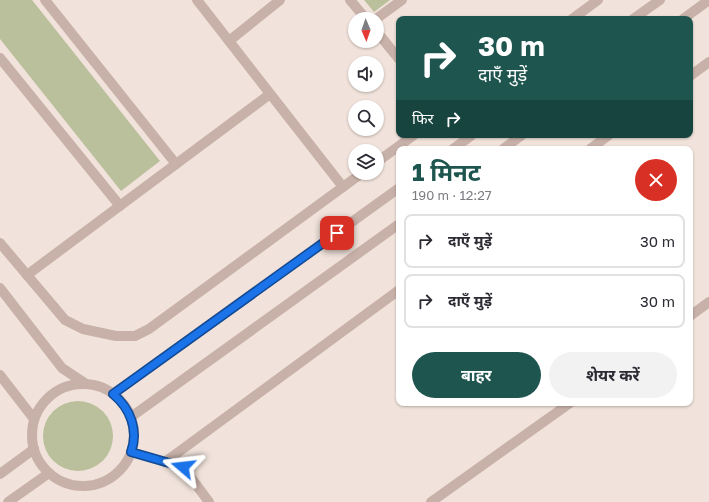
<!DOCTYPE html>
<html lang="hi">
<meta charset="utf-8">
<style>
:root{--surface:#fff;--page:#f2f2f3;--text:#2b2b33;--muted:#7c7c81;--line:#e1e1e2;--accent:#1f554f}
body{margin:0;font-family:"Golos Text","Noto Sans Devanagari",sans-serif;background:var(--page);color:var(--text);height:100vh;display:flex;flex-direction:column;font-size:15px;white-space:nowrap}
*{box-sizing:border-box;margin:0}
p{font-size:13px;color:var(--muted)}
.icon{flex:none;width:22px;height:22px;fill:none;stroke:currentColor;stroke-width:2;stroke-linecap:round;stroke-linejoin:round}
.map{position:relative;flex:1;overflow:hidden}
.side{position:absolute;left:396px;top:146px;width:297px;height:260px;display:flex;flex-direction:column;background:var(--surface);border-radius:8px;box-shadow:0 1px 3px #0004}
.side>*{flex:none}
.guide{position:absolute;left:396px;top:16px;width:297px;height:122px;border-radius:8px;box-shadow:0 1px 3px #0004;background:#1f554f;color:#fff;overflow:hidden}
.needle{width:26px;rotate:178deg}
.tools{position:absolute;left:348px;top:12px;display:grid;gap:8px}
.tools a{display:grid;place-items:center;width:36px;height:36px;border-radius:50%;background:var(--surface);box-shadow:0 1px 3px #0004;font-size:20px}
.pin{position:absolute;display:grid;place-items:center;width:34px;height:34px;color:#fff;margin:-17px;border-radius:8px;box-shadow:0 2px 6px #0006}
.me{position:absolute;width:44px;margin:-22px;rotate:287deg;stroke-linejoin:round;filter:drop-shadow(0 0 3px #0008)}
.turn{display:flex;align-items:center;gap:14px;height:84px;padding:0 16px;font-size:18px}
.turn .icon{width:52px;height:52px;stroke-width:2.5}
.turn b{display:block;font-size:28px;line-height:34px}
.then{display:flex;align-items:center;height:38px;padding:0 16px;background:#0003;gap:8px;font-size:15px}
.round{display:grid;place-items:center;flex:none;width:42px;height:42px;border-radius:21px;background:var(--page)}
.summary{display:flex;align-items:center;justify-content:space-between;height:68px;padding:0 16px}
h1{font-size:24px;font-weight:700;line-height:30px;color:var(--accent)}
.cta{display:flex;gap:8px;margin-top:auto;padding:8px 16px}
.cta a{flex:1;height:46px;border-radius:24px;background:var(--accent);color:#fff;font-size:16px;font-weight:700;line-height:46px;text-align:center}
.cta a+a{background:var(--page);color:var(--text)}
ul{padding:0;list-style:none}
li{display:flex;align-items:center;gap:12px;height:54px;margin:0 8px 6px;padding:0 8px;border:2px solid var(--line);border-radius:8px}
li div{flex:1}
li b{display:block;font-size:15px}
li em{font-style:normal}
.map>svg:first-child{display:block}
.green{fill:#babf9c}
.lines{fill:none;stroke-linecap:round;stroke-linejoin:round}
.minor{stroke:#c8b1a8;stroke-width:10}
.tertiary{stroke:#c8b1a8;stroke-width:10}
.route-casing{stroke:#114b97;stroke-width:10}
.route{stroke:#1a73e8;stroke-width:7}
</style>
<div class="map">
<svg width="709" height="502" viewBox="0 0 709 502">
<rect width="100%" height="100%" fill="#f1e3db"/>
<g class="green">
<path d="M0,0H32L160,161L121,191L0,39Z"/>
<path d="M364,0H390L374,12Z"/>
<circle cx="78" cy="436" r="35"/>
</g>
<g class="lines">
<g class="minor">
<path d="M45,0L176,164"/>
<path d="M197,0L343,187"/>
<path d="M350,0L366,19"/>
<path d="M376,19L402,0"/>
<path d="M572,19L598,0"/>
<path d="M377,32L399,59"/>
<path d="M229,41L280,0"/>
<path d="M0,58L120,206"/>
<path d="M690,76L709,62"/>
<path d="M590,149L609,135"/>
<path d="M377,162L414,135"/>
<path d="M0,243L65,320L83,329L116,336H135L149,329L362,173"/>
<path d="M27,275L270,94"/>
<path d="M690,316L709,302"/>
<path d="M131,452L183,467L209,502"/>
<path d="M165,462L399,290"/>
<path d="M431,502L570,403"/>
</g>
<g class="tertiary">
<path d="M633,19L660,0"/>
<path d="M683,19L709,0"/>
<path d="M453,149L472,135"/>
<path d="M503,149L522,135"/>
<path d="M0,288L62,368L86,384"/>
<path d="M0,375L34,419"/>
<circle cx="83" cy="435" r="51"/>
<path d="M113,394L399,188"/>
<path d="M131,417L399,224"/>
<path d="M0,474L34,449"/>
<path d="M8,502L49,473"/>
</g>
</g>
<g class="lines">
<g class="route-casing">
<path id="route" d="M183,467L131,452C139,430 130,408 113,394L337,233"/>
</g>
<use href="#route" class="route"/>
</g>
</svg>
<div class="tools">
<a><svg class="needle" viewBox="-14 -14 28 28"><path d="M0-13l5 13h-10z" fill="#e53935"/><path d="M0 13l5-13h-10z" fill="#7c7c81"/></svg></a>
<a><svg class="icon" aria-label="sound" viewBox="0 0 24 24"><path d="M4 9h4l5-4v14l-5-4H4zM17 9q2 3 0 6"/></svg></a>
<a><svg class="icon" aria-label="search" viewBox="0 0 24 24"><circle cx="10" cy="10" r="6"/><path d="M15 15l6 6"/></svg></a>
<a><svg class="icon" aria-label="layers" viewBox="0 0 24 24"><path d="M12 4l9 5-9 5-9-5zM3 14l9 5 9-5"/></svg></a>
</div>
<div class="pin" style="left:337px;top:233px;background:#d93025"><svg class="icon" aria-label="arrive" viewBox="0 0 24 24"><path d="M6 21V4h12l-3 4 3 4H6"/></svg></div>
<svg class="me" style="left:183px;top:467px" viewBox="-20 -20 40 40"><path d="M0-17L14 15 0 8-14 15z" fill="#1a73e8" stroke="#fff" stroke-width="4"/></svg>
<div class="guide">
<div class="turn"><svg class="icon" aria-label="right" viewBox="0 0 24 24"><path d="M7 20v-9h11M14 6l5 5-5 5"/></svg><div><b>30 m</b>दाएँ मुड़ें</div></div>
<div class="then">फिर<svg class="icon" aria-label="right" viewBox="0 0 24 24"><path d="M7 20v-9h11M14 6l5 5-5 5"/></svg></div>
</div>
<section class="side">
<div class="summary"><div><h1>1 मिनट</h1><p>190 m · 12:27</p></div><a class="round" style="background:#d93025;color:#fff"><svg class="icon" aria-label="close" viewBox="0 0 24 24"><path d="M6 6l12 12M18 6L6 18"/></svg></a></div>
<ul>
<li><svg class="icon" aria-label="right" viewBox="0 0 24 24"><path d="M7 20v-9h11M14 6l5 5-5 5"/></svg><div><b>दाएँ मुड़ें</b></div><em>30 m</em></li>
<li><svg class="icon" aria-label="right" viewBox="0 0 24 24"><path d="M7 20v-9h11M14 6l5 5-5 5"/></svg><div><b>दाएँ मुड़ें</b></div><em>30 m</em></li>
</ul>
<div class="cta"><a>बाहर</a><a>शेयर करें</a></div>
</section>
</div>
